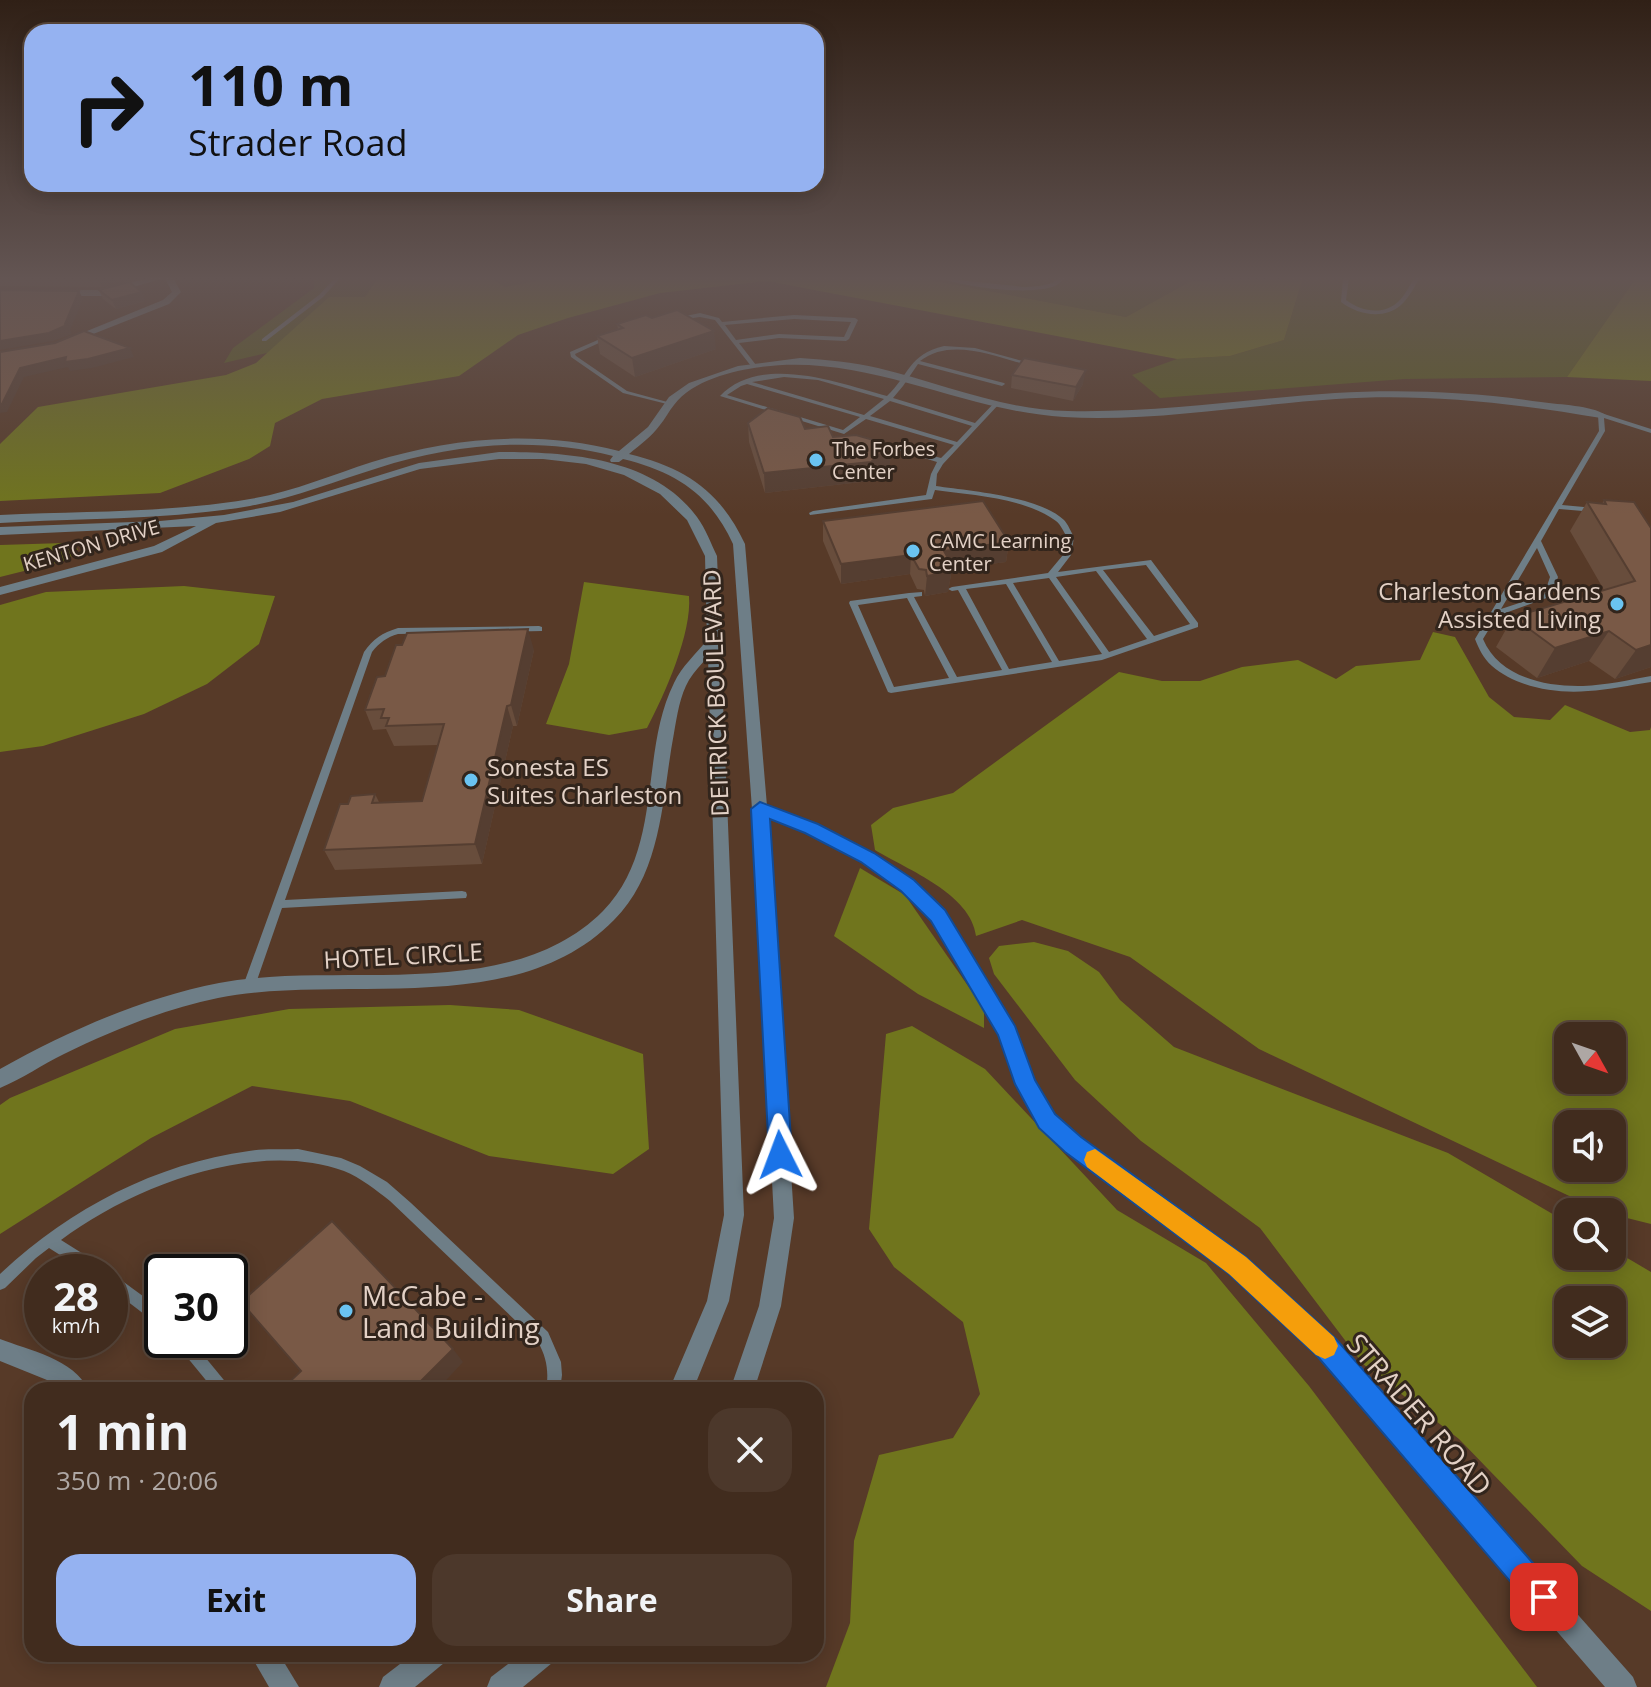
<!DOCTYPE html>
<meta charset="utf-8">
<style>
:root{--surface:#412c1e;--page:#4c382b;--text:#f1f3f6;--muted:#aea7a4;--line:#5a483c;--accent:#95b2f1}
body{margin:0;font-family:"Open Sans",sans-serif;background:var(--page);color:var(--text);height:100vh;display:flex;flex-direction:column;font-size:30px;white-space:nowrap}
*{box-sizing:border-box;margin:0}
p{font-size:26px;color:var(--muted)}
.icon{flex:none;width:44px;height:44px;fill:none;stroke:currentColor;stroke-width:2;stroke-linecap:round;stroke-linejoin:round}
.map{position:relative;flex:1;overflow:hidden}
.drawer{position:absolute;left:24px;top:1382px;width:800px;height:280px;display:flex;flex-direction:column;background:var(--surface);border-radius:24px;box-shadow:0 4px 20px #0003,0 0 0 2px var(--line)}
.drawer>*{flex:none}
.top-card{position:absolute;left:24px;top:24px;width:800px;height:168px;border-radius:24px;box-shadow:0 4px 20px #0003,0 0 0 2px var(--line);background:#95b2f1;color:#111;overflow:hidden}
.needle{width:52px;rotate:130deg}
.controls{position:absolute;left:1554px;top:1022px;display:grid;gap:16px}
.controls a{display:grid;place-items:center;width:72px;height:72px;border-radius:16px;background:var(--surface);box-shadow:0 4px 20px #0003,0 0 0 2px var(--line);font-size:40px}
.speed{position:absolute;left:24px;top:1254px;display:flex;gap:16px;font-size:40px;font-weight:700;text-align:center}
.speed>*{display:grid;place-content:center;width:104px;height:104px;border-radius:50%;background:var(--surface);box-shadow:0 4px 20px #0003,0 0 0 2px var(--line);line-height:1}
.speed small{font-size:20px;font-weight:400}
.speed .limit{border:4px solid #111;border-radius:12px;background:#fff;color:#111}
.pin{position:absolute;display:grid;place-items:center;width:68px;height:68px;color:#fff;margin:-34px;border-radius:16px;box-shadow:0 4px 12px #0006}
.me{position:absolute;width:88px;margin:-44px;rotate:357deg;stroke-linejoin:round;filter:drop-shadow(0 0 6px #0008)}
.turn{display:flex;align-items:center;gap:28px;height:168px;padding:0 32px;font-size:36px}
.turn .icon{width:104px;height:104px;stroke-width:2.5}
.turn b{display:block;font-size:56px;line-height:68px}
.round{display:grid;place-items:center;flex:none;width:84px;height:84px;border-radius:24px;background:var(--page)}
.head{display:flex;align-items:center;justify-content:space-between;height:136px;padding:0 32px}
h1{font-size:48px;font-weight:700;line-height:60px}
.cta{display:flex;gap:16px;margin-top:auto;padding:16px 32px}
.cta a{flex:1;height:92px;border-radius:24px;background:var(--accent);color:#111;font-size:32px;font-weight:700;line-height:92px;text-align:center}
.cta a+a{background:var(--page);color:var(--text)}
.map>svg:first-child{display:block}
.green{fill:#5a5d1f}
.forest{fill:#70751d;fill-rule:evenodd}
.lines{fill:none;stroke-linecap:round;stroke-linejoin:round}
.service{fill:#6e7e87;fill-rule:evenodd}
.minor{fill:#6e7e87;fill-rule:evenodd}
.wall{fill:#684d3c}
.shaded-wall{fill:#553e31}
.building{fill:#795946;stroke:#553e31;stroke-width:2}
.route{fill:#1a73e8;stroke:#114b97;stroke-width:2}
.slow{fill:#f59e0b}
.poi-dot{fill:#6ac3f1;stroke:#32251c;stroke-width:3}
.labels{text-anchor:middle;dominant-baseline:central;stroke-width:6;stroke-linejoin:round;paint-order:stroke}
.far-poi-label{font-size:20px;fill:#e3d1c6;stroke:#32251c;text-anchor:start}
.far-street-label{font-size:20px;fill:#e3d1c6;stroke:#32251c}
.poi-label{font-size:24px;fill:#e3d1c6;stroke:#32251c;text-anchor:end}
.street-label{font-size:24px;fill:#e3d1c6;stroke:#32251c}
.near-poi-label{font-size:28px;fill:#e3d1c6;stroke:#32251c;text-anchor:start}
.near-street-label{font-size:28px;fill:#e3d1c6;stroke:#32251c}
</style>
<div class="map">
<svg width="1651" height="1687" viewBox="0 0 1651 1687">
<rect width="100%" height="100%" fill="#573a28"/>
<g class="green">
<path d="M314,278H585L224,363L233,348L314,288Z"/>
<path d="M920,278H1212L1191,281L1126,317Z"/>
<path d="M1303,278H1636L1567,377L1404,379L1160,398L1132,375L1177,359L1230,356L1284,340Z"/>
</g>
<g class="forest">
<path d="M378,278H491L505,287L553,278H920L1126,317L1191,281L1303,278L1284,340L1230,356L1177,359L767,281L660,293L568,318L518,335L459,376L322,399L275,423L270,446L249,459L160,493L0,501V444L38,407L226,375L256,363L329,297H365Z"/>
<path d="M1636,278H1651V381L1567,377Z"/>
<path d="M64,543L78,549L68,560L0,577V545Z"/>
<path d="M584,582L689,596C692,633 665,694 647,728L609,735L546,724L569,664Z"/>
<path d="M184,586L275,596L259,644L207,684L144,714L43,746L0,752V605L46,592Z"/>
<path d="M1433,632L1455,637L1489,697L1514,717L1550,720L1565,705L1630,732L1650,730L1651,727V1224L1603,1212L1259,1049L1130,957L1022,920L976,936C971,894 908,870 875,850L871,825L893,808L953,793L1119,672L1162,681H1200L1242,667L1298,660L1336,679L1356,666L1420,660ZM1612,1036V1080H1568V1036ZM1612,1124V1168H1568V1124Z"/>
<path d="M860,868L905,895L984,1009V1028L918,994L834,936Z"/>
<path d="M1034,942L1068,951L1099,972L1120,1000L1174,1047L1448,1153L1568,1223V1256H1612V1249L1651,1272V1611L1582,1566L1459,1439L1363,1364L1260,1228L1141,1141L1075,1080L994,974L989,958L999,946ZM1612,1300V1344H1568V1300Z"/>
<path d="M450,1005L519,1010L643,1054L649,1149L613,1174L489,1156L350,1101L252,1086L151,1138L0,1234V1105L10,1098L175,1029L289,1009Z"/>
<path d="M912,1026L985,1069L1117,1210L1206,1263L1309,1386L1537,1687H826L850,1623L854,1541L879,1455L953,1438L980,1394L963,1322L894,1267L869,1229L886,1034Z"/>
</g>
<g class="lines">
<g class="service">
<path d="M335,278H340L323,297L266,341H262V339L319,295Z"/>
<path d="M939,278L1024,287L1040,286L1052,283L1059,278H1065C1062,281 1058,284 1055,286C1029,296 965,287 939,278Z"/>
<path d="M1343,278H1349L1346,300C1362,312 1385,316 1400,300C1406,294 1409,285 1415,278H1420C1414,287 1409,298 1401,305C1384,320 1358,315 1341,302Z"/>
<path d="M700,313L719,318L722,322L794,315L855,318L858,320L849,339L846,341L779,338L739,343L756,365L753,367L751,366L715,320L700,317L679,320L676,318ZM794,319L851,322L844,337L779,334L736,340L725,325Z"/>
<path d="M607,336L612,337L575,354L576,356L627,391L671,403V405L623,393L571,357L570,352Z"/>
<path d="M944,346L975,348L1037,365L1034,367C999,358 952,336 920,361L1004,383L1005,384L1002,386L918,364L903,386L893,398L975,423L995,402L1000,403L943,464L937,474L936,486C969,491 1039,496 1064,520C1068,524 1071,532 1074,537L1071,555L1058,572L1151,560L1198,623V627L1102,660L891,693L888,692L849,603L850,601L909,593L922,592V596L914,597L957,677L1002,670L958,590L952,591L948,589L952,587L1048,573L1063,555L1067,537C1063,531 1061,525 1056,521C1025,498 972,495 935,490L932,499L924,500L810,515L809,513L813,511L926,495L931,474L937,462L879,444V442L941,458L954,445L866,419L844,434L720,396C761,353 839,383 887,396C910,374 908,355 944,346ZM784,377L818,380L884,399L864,415L752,382ZM747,384L860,417L843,430L727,395L741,386ZM890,401L972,426L957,442L870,416ZM1146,565L1190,624L1154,636L1103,570ZM1096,571L1147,639L1109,652L1056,577ZM1049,578L1102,654L1059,661L1013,583ZM1006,584L1052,662L1009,669L966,589ZM907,598L949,678L894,687L858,605Z"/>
<path d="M1601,413L1651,429V433L1604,418L1605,431L1562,505L1595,508L1599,510L1595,512L1559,509L1541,541L1558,577L1552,596L1497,616L1483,639C1499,677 1545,687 1583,686C1606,685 1629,680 1651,676V682C1630,685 1609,690 1588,691C1556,694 1516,687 1492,666C1483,658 1479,649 1475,639L1599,431L1598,415ZM1537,548L1550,577L1544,595L1501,609Z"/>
<path d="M539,626L542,627V631L398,634C387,637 379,643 372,652L285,900L462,891L466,892L467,895L466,898L282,908L255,986L253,989L249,991L245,989L243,986L364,652C373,639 382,633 398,628Z"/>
<path d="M298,1149L341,1158L360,1166L387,1182L411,1203L548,1332L561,1362L562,1375L560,1390H546C549,1372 547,1358 538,1342L390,1201C376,1190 361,1178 344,1171C255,1139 133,1186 61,1240L104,1267L106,1272H87L49,1248L36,1258L5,1288L0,1290V1274C69,1209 155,1164 249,1151C265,1148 282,1150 298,1149Z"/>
<path d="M110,1272L162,1310V1326L157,1324L110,1288Z"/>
<path d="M175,1340H191L228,1385L230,1390H214L177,1345Z"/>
</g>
<g class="minor">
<path d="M149,278H164L102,296H60L56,293L60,290H102Z"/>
<path d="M165,278H173L181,292L169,304L73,342L65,340L163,300L172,292Z"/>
<path d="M800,358C827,360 853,362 878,368C941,383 1003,410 1068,411C1157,413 1246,399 1335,393C1404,389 1473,392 1541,402C1561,405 1590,405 1606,415L1601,418C1513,403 1425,393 1336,399C1246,405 1154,422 1064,417C960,411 867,353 761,367C732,371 693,380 674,405C669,411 665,419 660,425C652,436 640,445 629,454C686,468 720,491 745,544L767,806L817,824L874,854L913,881L944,911L1015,1026L1035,1081L1054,1115L1080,1137L1246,1258L1335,1340L1633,1677L1637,1687H1605L1319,1356L1230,1274L1066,1151L1040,1127L1016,1084L1000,1034L932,921L901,891L862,862L805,832L768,818L794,1218L781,1306L754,1390H730L759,1306L774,1218L752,809L733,544C710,494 676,472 623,459L619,462H611L610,460L613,456C536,436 453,444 378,468C335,481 294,498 250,506C168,520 83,518 0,523V515C83,511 168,513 250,499C292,492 332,475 372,462C453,437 537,430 619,451L648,427L669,397L689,383L738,366Z"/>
<path d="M499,452C567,452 653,457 697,517C706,529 711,544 717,556L744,1215L729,1301L693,1390H669L707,1301L724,1215L708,657C701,664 694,672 689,680C680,695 677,716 674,733C662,796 663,871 614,920C515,1021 344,973 218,998C165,1009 113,1030 64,1054C43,1064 22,1079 0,1088V1069C68,1031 142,998 219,983C339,960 508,1006 603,911C664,849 639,753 674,683C682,666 696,654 707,640L705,556L687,520L660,494L624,475L586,464L543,459H499L420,469L280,512L216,523L162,552L0,595V587L154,546L196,526L0,535V527L160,521L224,515L293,502L419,463Z"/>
<path d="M0,1339C28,1350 75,1359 88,1390H58L47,1380L0,1361Z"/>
<path d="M250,1654H279L299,1687H269Z"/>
<path d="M413,1654H448L444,1663L415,1687H379L383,1677Z"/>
<path d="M521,1654H556L552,1663L523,1687H487L491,1677Z"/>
</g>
</g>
<g class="wall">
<path d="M0,278H126L102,287L0,286Z"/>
<path d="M99,290L145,301L116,309L103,299Z"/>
<path d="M617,324L716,349L635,377L600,354L597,336L618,329Z"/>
<path d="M1012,375L1083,384L1073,401L1011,388Z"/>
<path d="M748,423L805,429L833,437L891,445L890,464L870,481L765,493L749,442Z"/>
<path d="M1604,500L1651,528V667L1615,679L1589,661L1537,678L1496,647L1513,617L1604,590L1570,531L1587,502L1602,504Z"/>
<path d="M823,521L1009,542L1006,562L952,569L948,592L925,596L924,590L917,589L910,574L841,584L823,541Z"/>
<path d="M534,650L517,726H513L482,864L335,870L324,850L348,804L375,794L379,802L422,801L438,745L394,746L386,729L373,730L365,710L385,676Z"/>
</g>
<g class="shaded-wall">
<path d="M100,278H126L102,287L98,279Z"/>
<path d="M212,278H226L213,282Z"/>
<path d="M79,291L83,299L70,330L72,334L53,341L0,350V341L65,324Z"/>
<path d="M142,292L145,301L116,309L112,300Z"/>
<path d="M714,331L716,349L635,377L632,358Z"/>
<path d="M130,348L134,357L92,368L70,371L68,367L24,377L7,412L0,413V404L20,368L66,357Z"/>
<path d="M1086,370L1083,384L1073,401L1076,387Z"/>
<path d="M891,445L890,464L870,481L765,493L764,473Z"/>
<path d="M1009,542L1006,562L952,569L948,592L925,596L927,576L944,551Z"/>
<path d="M911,555L910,574L841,584V564Z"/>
<path d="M528,629L534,650L517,726L511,705Z"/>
<path d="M1609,631L1589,661L1537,678L1555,648Z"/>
<path d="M1651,645V667L1615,679L1636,650Z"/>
<path d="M507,706L513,726L482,864L475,844Z"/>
<path d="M453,1349L463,1362L437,1390H412Z"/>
</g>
<g class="building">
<path d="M26,278H100L98,279Z"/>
<path d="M129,282L142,292L112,300L99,290Z"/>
<path d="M0,290L79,291L65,324L67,325L49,333L0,341Z"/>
<path d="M677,310L714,331L632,358L597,336L623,328L617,324L646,315L652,318Z"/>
<path d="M84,331L130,348L88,359L65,362L66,357L20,368L2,404H0V352L55,343Z"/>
<path d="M1024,358L1086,370L1076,387L1012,375Z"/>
<path d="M768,408L800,417L805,429L828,426L833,437L856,435L891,445L871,462L764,473L748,423Z"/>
<path d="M1604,500L1634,502L1651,528V645L1636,650L1609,631L1555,648L1513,617L1635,581L1587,502L1606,504Z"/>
<path d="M983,501L1009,542L944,551L952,565L947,568L950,572L927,576L926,570L919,569L911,555L841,564L823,521Z"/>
<path d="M528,629L511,705L507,706L475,844L324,850L340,804H348L351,796L375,794L372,803L422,801L444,724L386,726L389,718H381L384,709L365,710L377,677L385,676L396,645H402L407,633Z"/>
<path d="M332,1221L453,1349L412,1390H281L301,1371L241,1302Z"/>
</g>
<linearGradient id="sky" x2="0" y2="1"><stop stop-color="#302016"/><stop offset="0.54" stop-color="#635553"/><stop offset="1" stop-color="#635553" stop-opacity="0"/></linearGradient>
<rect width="1651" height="515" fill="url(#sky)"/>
<path class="route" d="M760,802L818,824L874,853L914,880L945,910L1015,1026L1035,1080L1055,1114L1081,1137L1246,1257L1336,1339L1554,1587L1558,1597L1554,1608L1544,1612L1533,1608L1318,1357L1229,1274L1065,1152L1039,1128L1015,1084L998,1035L931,921L901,891L861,862L805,833L770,819L792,1155L788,1162L780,1166L772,1162L769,1155L751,809Z"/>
<path class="slow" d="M1095,1149L1246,1257L1334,1337L1338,1346L1334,1355L1325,1359L1316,1355L1229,1274L1087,1167L1084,1160L1087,1152Z"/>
<g class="poi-dot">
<circle cx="816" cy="460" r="8"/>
<circle cx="913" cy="551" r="8"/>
<circle cx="1617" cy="604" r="8"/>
<circle cx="471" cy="780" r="8"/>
<circle cx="346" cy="1311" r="8"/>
</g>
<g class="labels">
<g class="far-poi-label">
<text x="832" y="448">The Forbes<tspan x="832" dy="23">Center</tspan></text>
<text x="929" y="540">CAMC Learning<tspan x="929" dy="23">Center</tspan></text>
</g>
<g class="far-street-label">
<text transform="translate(91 545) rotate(-16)">KENTON DRIVE</text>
</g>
<g class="poi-label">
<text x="1601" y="590">Charleston Gardens<tspan x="1601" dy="28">Assisted Living</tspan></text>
<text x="487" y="766" text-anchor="start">Sonesta ES<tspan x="487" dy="28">Suites Charleston</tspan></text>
</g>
<g class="street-label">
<text transform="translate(715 693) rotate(-92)">DEITRICK BOULEVARD</text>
<text transform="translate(403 955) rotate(-3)">HOTEL CIRCLE</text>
</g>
<g class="near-poi-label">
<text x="362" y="1295">McCabe -<tspan x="362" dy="32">Land Building</tspan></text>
</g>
<g class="near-street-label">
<text transform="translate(1420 1414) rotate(49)">STRADER ROAD</text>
</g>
</g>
</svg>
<div class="controls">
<a><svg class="needle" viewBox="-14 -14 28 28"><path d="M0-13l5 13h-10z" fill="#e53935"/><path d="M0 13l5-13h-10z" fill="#aea7a4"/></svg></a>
<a><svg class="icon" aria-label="sound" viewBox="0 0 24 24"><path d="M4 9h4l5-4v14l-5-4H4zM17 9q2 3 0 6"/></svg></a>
<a><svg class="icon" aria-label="search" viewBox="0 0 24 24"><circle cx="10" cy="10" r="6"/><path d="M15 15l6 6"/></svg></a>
<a><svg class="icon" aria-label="layers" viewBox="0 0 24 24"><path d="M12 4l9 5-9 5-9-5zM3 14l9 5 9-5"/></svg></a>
</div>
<div class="speed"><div>28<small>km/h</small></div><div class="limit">30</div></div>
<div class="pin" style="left:1544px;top:1597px;background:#d93025"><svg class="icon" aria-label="arrive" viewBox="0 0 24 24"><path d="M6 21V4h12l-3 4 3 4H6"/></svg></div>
<svg class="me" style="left:780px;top:1155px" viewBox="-20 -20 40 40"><path d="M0-17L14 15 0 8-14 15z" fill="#1a73e8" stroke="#fff" stroke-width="4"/></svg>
<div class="top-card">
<div class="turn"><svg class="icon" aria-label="right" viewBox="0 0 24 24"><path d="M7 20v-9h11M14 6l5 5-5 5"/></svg><div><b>110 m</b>Strader Road</div></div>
</div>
<section class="drawer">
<div class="head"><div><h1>1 min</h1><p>350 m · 20:06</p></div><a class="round"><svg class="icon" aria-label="close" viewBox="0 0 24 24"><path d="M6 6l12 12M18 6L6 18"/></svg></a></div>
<div class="cta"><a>Exit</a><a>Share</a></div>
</section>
</div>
